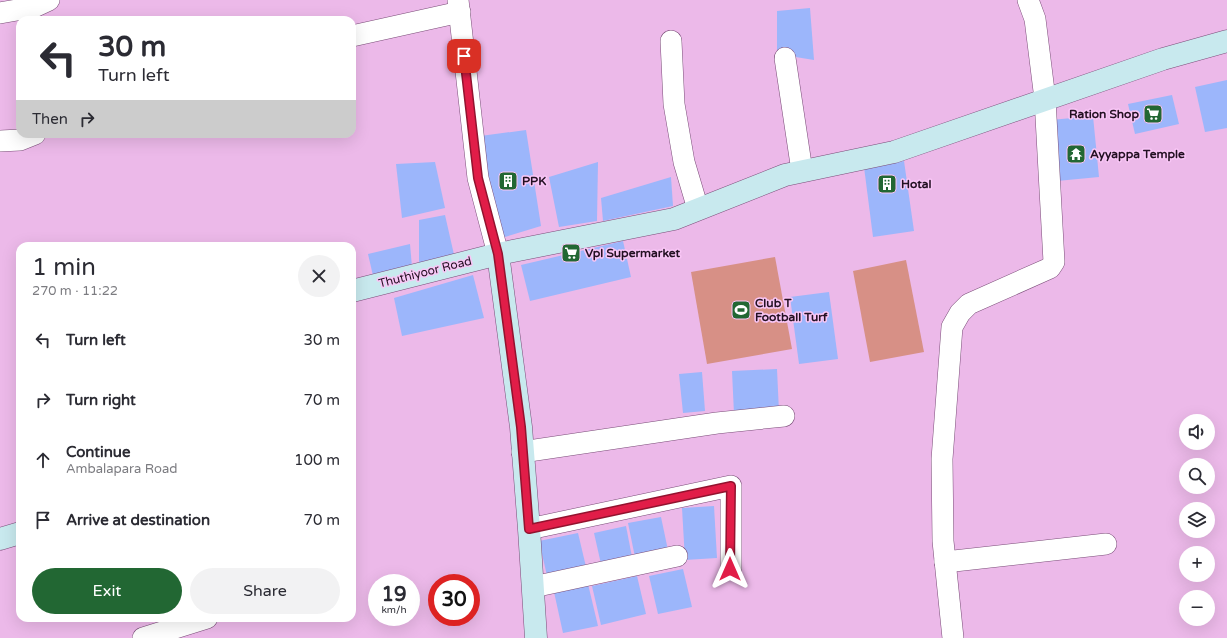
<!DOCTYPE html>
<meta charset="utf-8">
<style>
:root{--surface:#fff;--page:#f2f2f3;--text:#2b2b33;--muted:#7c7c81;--accent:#226733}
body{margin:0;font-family:"Varela Round",sans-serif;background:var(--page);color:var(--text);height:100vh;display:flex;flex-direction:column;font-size:15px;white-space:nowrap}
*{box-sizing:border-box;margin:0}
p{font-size:13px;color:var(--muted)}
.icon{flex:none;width:22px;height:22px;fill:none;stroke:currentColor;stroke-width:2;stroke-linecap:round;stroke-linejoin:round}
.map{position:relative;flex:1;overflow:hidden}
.sheet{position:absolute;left:16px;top:242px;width:340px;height:380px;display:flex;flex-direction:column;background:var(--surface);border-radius:12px;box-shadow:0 4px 16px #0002}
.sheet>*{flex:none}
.banner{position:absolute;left:16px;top:16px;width:340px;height:122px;border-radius:12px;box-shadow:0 4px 16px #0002;background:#fff;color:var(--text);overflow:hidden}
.fabs{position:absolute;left:1179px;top:414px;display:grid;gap:8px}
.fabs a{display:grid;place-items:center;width:36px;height:36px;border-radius:50%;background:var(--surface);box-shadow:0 4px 16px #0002;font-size:20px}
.speed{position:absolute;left:368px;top:574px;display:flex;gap:8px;font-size:20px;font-weight:700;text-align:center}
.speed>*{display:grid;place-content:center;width:52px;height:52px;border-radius:50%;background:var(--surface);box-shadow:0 4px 16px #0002;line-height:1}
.speed small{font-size:10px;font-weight:400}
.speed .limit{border:6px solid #d22;background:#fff;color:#111}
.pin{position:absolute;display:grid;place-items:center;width:34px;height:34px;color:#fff;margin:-17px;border-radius:8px;box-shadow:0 2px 6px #0006}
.me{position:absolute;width:44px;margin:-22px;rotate:0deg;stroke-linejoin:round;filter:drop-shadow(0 0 3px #0008)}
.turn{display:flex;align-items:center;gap:14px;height:84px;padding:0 16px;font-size:18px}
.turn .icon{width:52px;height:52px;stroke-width:2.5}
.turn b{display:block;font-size:28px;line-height:34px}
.then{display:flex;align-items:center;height:38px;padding:0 16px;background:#0003;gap:8px;font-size:15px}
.round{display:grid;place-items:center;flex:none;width:42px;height:42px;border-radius:21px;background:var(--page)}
.head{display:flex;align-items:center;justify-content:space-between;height:68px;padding:0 16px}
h1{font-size:24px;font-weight:600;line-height:30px}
.action{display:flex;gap:8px;margin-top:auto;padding:8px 16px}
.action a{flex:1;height:46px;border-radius:24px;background:var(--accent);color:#fff;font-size:16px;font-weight:600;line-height:46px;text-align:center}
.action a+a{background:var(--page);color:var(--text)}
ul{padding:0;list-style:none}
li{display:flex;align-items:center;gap:12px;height:60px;padding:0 16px}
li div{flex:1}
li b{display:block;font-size:15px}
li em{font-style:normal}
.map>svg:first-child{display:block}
.green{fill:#d79086}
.building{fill:#9cb6fb}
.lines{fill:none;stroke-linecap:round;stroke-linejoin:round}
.minor-casing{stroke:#7a4d78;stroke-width:22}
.secondary-casing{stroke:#7a4d78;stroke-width:23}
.minor{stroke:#fff;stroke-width:21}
.secondary{stroke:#c8e9ee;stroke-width:22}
.route-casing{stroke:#92132f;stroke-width:10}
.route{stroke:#e11d48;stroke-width:7}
.labels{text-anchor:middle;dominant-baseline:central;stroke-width:3;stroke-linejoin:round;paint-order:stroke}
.poi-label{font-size:12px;font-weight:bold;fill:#231022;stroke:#f9c6f6;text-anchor:start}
.street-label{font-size:12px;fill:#231022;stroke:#f9c6f6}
</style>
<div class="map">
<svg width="1227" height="638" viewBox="0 0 1227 638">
<rect width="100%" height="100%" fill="#ecb9e9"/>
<g class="green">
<path d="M775,257L792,349L707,364L691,272Z"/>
<path d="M906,260L924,352L870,362L853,271Z"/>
</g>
<g class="building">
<path d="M810,8L814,60L777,54V11Z"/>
<path d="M1227,80V128L1205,132L1195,87Z"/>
<path d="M1172,95L1179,124L1135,134L1128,104Z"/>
<path d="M1093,116L1099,177L1057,181L1051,120Z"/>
<path d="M526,130L541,226L495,240L473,137Z"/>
<path d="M904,161L914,231L873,237L864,167Z"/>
<path d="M435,162L445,208L402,218L396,164Z"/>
<path d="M598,162L597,221L559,227L549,177Z"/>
<path d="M671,177L673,206L603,221L601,198Z"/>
<path d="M445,215L455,259L419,267V220Z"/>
<path d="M623,241L631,277L530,301L521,265Z"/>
<path d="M410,244L412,267L374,280L368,254Z"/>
<path d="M473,275L484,318L402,336L394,298Z"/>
<path d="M829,292L838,359L799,364L790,297Z"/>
<path d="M777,369L779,412L734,414L732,371Z"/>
<path d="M702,372L705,411L683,413L679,374Z"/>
<path d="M714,506L717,558L685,560L682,508Z"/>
<path d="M661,517L669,555L636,562L628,523Z"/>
<path d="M626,526L632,557L601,564L594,533Z"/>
<path d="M578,533L587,571L548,580L539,541Z"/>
<path d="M683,569L692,607L658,614L649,576Z"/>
<path d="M637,576L646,614L601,625L592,586Z"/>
<path d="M588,584L598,626L563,633L554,592Z"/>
</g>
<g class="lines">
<g class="minor-casing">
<g id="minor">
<path d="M458,0L478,178L498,254"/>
<path d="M0,13L34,7L49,0"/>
<path d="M352,36L460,12"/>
<path d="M671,41L674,104L684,162L698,209"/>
<path d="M785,58L802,171"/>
<path d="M0,141L20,140L35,134"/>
<path d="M522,452L717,423L784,416"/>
<path d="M529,529L731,486V569"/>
<path d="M945,562L1106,544"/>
<path d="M533,587L677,556"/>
<path d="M143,638L207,618"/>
<path d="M953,638L943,541L942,459L952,327L960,313L969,304L1050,268L1054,262L1045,99L1035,19L1028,0"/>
</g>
</g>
<g class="secondary-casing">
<g id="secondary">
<path d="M498,254L521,427L529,529L536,638"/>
<path d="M352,291L498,254L674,219L785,175L894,152L1163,59L1227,41"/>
<path d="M0,539L20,533"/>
</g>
</g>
<use href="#minor" class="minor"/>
<use href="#secondary" class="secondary"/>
</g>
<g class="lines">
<g class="route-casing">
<path id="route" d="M464,56L478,178L498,254L521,427L529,529L731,486L730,569"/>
</g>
<use href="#route" class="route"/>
</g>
<defs>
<g id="supermarket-square" transform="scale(1)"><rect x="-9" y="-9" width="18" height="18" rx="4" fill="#226733" stroke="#f9c6f6"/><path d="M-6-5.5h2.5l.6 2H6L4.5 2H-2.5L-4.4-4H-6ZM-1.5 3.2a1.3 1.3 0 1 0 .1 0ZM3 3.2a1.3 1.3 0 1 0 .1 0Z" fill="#fff"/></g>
<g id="temple-square" transform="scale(1)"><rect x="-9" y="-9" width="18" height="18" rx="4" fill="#226733" stroke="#f9c6f6"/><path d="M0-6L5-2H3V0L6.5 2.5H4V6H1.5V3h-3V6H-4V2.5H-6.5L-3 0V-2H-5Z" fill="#fff"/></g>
<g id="building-square" transform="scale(1)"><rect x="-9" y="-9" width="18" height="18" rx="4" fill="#226733" stroke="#f9c6f6"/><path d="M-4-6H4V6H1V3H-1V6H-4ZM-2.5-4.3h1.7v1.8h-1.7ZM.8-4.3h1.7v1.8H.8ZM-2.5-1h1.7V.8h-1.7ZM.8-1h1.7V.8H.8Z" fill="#fff"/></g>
<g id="stadium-square" transform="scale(1)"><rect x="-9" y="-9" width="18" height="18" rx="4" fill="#226733" stroke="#f9c6f6"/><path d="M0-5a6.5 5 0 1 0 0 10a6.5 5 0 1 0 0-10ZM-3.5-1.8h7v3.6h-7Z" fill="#fff"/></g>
</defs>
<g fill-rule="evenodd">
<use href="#supermarket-square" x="1153" y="114"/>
<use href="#temple-square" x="1076" y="154"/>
<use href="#building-square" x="508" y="181"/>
<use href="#building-square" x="887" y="184"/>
<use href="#supermarket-square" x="571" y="253"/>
<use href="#stadium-square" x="741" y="310"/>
</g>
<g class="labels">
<g class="poi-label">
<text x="1139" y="114" text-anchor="end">Ration Shop</text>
<text x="1090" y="154">Ayyappa Temple</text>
<text x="522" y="181">PPK</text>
<text x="901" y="184">Hotal</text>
<text x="585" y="253">Vpl Supermarket</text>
<text x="755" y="303">Club T<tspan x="755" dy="14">Football Turf</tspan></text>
</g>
<g class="street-label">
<text transform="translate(425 272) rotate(-14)">Thuthiyoor Road</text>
</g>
</g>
</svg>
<div class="fabs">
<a><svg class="icon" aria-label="sound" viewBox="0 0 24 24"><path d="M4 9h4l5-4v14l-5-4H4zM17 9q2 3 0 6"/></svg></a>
<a><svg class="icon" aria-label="search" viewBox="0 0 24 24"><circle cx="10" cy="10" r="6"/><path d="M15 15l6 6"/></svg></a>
<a><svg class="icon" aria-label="layers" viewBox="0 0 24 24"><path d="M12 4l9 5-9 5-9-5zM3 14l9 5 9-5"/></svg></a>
<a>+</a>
<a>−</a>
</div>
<div class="speed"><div>19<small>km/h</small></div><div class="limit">30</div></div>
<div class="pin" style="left:464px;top:56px;background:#d93025"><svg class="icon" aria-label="arrive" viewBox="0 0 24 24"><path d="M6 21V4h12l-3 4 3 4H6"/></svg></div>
<svg class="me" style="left:730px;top:569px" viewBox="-20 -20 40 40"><path d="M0-17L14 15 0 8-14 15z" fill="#e11d48" stroke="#fff" stroke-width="4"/></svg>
<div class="banner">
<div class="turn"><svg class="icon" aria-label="left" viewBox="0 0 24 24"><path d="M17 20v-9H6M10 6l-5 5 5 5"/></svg><div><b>30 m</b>Turn left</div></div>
<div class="then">Then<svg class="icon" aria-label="right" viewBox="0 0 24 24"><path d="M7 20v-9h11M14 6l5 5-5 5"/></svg></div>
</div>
<section class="sheet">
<div class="head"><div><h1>1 min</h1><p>270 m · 11:22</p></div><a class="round"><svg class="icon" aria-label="close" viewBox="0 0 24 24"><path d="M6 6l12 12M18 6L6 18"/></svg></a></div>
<ul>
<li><svg class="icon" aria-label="left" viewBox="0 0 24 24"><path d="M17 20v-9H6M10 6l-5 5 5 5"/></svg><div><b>Turn left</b></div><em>30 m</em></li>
<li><svg class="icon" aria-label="right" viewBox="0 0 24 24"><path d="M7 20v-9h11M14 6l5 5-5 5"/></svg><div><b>Turn right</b></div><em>70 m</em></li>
<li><svg class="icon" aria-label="ahead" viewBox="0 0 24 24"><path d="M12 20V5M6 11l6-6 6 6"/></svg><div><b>Continue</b><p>Ambalapara Road</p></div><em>100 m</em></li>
<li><svg class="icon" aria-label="arrive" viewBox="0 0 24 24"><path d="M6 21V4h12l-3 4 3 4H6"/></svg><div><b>Arrive at destination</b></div><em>70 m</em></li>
</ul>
<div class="action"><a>Exit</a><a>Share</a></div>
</section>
</div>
